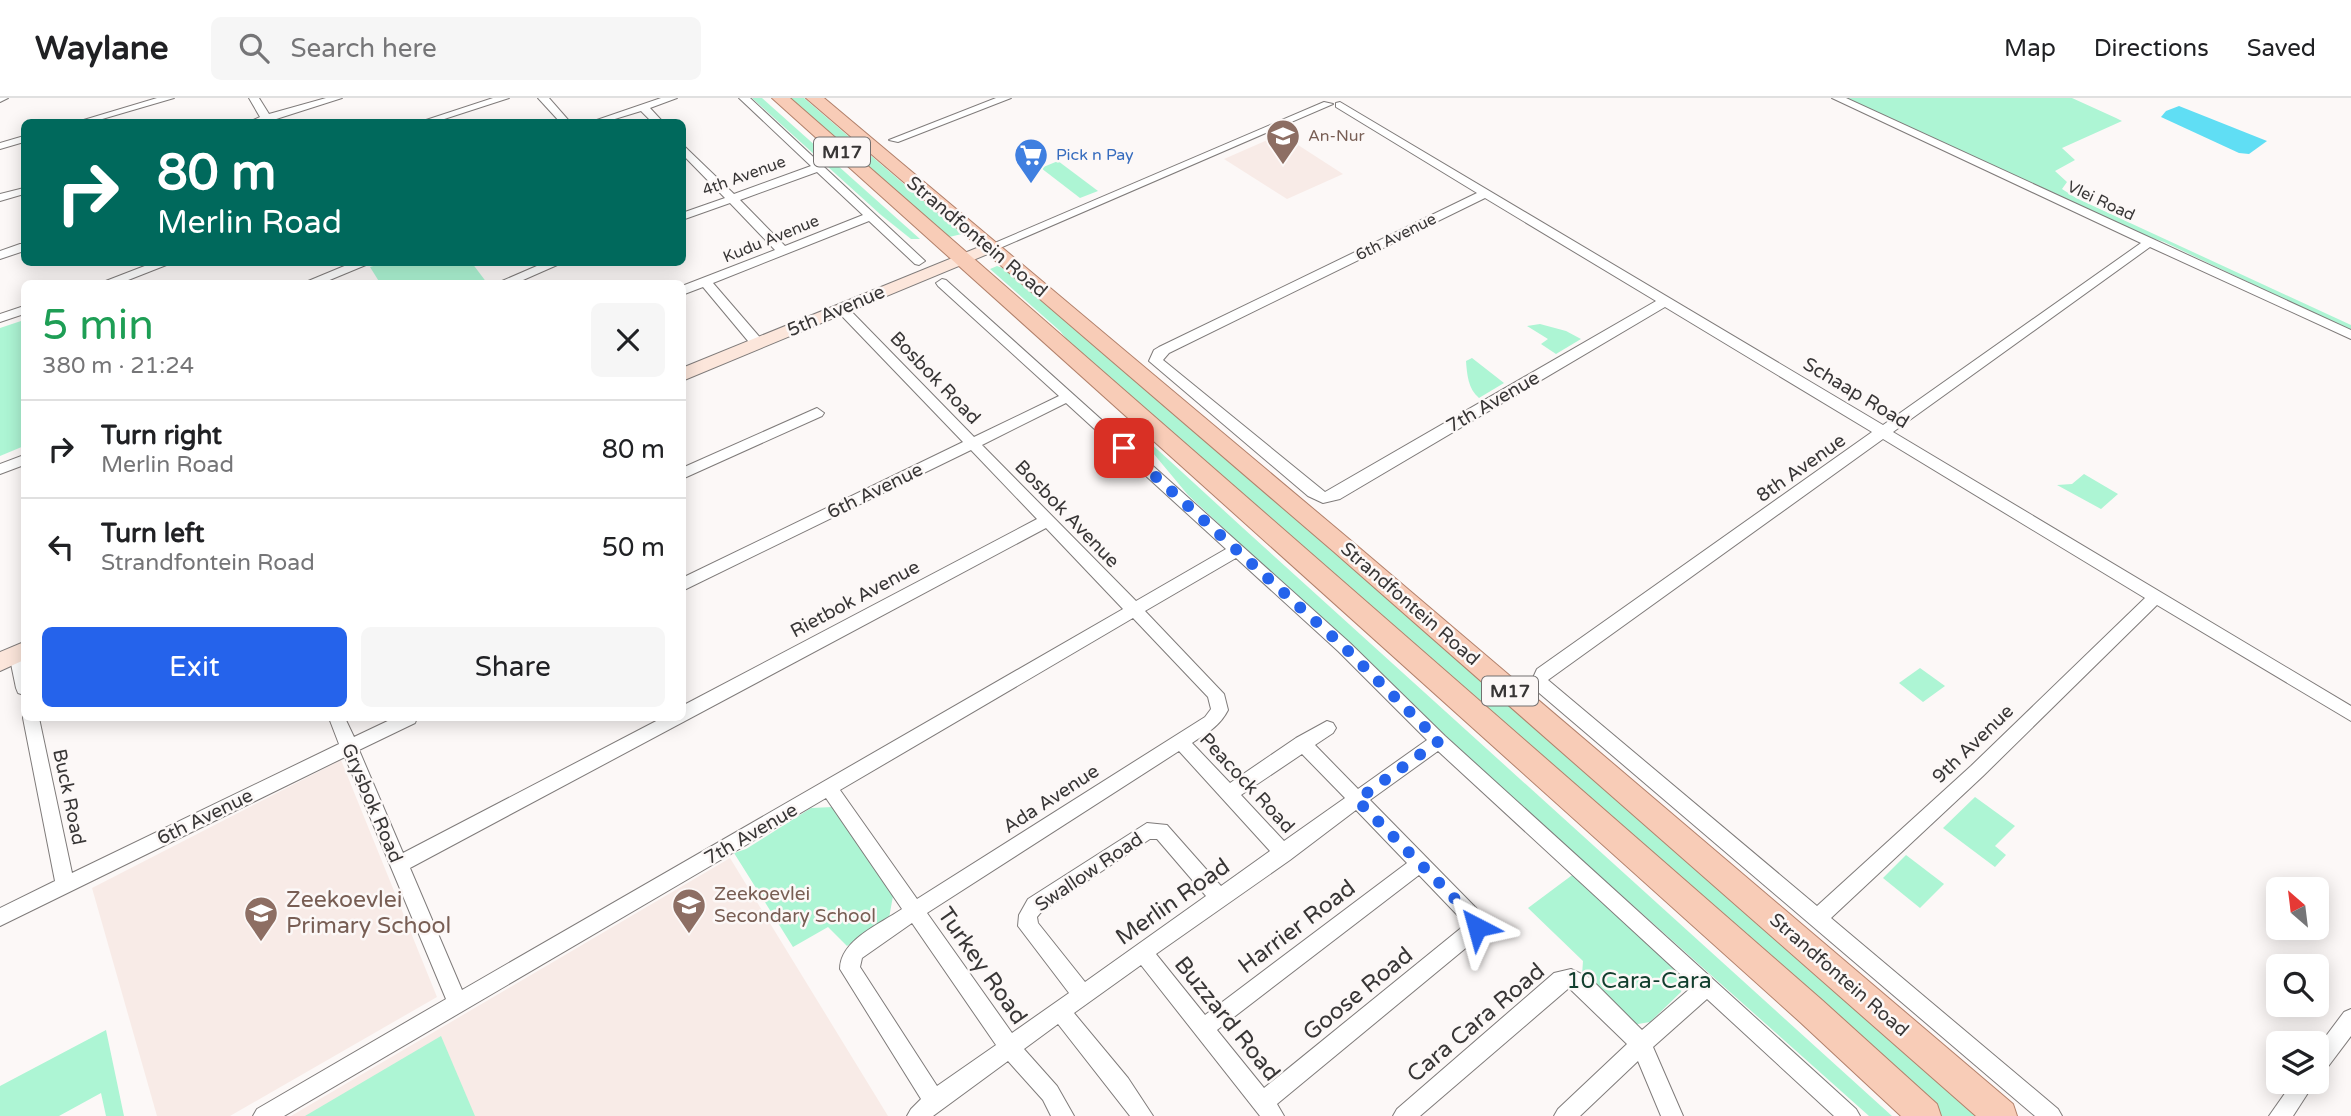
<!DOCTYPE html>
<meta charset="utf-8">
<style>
:root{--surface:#fff;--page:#f6f6f6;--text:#202124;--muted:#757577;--line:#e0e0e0;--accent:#2563eb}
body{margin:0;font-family:"Varela Round",sans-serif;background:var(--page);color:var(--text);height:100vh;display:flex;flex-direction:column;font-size:26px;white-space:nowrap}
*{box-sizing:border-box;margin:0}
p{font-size:23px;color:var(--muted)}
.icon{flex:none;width:38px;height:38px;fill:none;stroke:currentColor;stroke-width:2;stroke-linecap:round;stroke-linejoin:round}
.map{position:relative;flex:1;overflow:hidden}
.sheet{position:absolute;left:21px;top:182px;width:665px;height:441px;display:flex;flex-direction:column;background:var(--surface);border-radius:10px;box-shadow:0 4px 18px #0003}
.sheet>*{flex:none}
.top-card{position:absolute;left:21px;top:21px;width:665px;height:147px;border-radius:10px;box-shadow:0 4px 18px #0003;background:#00695c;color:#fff;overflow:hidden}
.needle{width:46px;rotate:332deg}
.fabs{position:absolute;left:2266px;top:779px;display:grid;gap:14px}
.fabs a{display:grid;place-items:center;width:63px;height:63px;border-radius:10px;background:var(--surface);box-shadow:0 4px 18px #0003;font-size:35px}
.pin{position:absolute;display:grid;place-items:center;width:60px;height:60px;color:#fff;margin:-30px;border-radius:14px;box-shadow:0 4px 10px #0006}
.me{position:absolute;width:77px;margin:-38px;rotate:321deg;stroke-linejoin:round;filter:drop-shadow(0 0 5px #0008)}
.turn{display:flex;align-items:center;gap:24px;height:147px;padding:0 21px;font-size:32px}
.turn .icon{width:91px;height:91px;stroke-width:2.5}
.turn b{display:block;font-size:49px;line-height:60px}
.round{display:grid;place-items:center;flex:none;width:74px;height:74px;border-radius:10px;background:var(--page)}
.head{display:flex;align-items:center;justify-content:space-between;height:119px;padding:0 21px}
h1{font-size:42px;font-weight:600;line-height:52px;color:#1e9e55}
.primary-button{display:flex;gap:14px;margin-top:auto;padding:14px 21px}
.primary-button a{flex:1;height:80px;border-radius:10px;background:var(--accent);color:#fff;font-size:28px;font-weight:600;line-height:80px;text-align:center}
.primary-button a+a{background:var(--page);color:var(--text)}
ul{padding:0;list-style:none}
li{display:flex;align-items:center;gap:21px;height:98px;padding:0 21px;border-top:2px solid var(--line)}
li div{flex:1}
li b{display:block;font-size:26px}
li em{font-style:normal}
header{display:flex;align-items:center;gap:42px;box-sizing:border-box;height:98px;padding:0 35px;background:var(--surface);border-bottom:2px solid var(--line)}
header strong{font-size:33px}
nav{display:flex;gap:38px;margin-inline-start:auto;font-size:24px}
.search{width:490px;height:63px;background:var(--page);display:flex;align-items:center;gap:18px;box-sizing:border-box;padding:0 24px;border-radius:10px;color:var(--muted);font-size:26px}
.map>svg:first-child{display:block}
.built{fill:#f8ebe7}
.green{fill:#adf5d4}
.water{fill:#60def4}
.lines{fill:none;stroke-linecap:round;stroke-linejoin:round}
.minor-casing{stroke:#7f7b7a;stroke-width:2}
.secondary-casing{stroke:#7f7b7a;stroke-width:2}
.primary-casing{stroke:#b2816b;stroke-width:2}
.minor{fill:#fff;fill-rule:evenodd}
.secondary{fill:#fce6db;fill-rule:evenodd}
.primary{fill:#f8ccb7;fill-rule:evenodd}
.route{stroke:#2563eb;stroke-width:12;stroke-dasharray:0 21.6}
.labels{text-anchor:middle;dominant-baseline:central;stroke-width:5;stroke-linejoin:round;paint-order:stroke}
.far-education-label{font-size:16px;fill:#785e54;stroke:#fcf8f7;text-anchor:start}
.far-shop-label{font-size:16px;fill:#366cbe;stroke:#fcf8f7;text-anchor:start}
.far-street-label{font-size:16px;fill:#383636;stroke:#fcf8f7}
.shield{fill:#fcf8f7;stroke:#737070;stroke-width:2}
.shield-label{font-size:18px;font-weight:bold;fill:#383636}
.street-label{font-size:19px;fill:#383636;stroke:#fcf8f7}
.education-label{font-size:19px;fill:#785e54;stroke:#fcf8f7;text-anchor:start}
.near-education-label{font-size:23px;fill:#785e54;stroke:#fcf8f7;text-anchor:start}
.near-street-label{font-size:23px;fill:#383636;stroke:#fcf8f7}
.near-park-label{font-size:23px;fill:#113e2d;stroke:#fcf8f7}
</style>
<header>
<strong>Waylane</strong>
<div class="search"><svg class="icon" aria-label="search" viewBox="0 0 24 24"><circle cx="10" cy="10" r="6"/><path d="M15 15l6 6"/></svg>Search here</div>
<nav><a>Map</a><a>Directions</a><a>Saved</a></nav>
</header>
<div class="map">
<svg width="2351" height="1018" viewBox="0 0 2351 1018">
<rect width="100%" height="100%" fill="#fcf8f7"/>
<g class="built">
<path d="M1281,36L1343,76L1287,101L1224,61Z"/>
<path d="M341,662L437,899L230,1018H157L92,790Z"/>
<path d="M730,760L888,1018H291Z"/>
</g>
<g class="green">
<path d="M752,0H762L920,141H911L881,117Z"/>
<path d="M789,0H804L962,136L949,139Z"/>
<path d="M1845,0H2072L2116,20L2122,23L2062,50L2075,62L2055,73L2067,84L2062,91L2076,100L2351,227V233L2164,144L2140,136Z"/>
<path d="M1058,63L1098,93L1080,100L1041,70Z"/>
<path d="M383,165H472L487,185H380L370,169Z"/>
<path d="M997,168L1005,171L1129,275L1985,1018H1941L1080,258L1060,233L990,171Z"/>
<path d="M24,222V348L0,358V230Z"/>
<path d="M1540,226L1566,233L1581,241L1556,256L1541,246L1548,241L1527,228Z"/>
<path d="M1472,260L1504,285L1479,300C1468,291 1467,276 1466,263Z"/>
<path d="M1146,341L1243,430L1892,1018H1869L1507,695L1188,397L1143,343Z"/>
<path d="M2084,376L2118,396L2101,411L2057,387L2072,386Z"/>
<path d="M1920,570L1945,588L1923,604L1899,585Z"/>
<path d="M1975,699L2015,728L1995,748L2006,757L1995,769L1943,730Z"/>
<path d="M833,709L893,798L889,820L847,848L828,829L793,849L734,755L746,751L811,710Z"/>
<path d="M1906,757L1944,786L1920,810L1883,780Z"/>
<path d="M1575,775L1677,870L1684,881L1681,894L1650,924L1632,927L1582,877L1583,863L1528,810Z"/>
<path d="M106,932L124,1018H106L101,995L59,1018H0V988Z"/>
<path d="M441,938L475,1018H305Z"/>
</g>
<path class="water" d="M2179,8L2267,43L2249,56L2239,55L2161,19L2166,13Z"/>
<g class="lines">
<g class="minor-casing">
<g id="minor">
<path d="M0,0H8L0,4Z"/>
<path d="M157,0H174L92,24H77Z"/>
<path d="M249,0H259L269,16L326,0H342L270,23L249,24L260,19Z"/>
<path d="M493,0H509L435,24H420Z"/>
<path d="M538,0H549L570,24H560Z"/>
<path d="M661,0H677L650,10L663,24H652L641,13L605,24H591Z"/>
<path d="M739,0H750L925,163L919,167L915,166L869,123L713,185L763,243L765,246L758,250L753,249L703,189L682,197V188L775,152L730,105L682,122V115L725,100L682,56V46L734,96L811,68ZM817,74L863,117L785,148L740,102Z"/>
<path d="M996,0H1011L898,44L889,42Z"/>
<path d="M1832,0H1846L2351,232V241L2150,149L1893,334L2351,608V623L2157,507L1983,678L1831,820L2058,1011L2062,1018H2035L1538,594L1532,582L1537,571L1872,334L1665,209L1340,401L1323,405L1308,398L1149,263L1154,252L1159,249L1477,95L1336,9V5L1340,4L1883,327L2141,145ZM1485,100L1656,203L1325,394L1163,262L1169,255ZM1883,341L2145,500L1971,668L1817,808L1548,582Z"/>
<path d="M1324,4L1333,6L993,153H985L983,150Z"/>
<path d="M24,38V44L0,51V45Z"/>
<path d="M24,90V96L0,103V96Z"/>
<path d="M20,146H24V153L0,161V153Z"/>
<path d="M155,164H174L118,186H98Z"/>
<path d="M354,164H373L320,186H301Z"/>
<path d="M546,164H564L514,186H495Z"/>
<path d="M942,181L946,182L1350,545L1445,638L1856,1011L1860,1018H1834L1707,901L1653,949L1683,1018H1661L1638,963L1580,1018H1554L1558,1011L1627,946L1569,890L1420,1018H1393L1397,1011L1554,875L1571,871L1590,880L1642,932L1693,888L1438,653L1370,702L1480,814L1487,829L1484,835L1277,1006L1284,1018H1260L1141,867L1074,915L1128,980L1153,1018H1130L1058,926L1024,951L1057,988L1074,1018H1051L1043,1002L1008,963L933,1018H907L911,1011L921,1001L840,871C840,842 880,826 902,811L826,700L284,1018H253L257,1011L446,901L345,659L0,828V810L55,783L23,620L24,616V620H39L72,775L339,646L329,620H345L354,639L394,620H417L415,625L359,652L403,755L662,620H682V608L1037,421L971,352L682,493V480L963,344L838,214V208H846L974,339L1059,298L938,188L936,185ZM1066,305L1226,451L1136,503L982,347ZM1046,430L1123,511L462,892L410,770ZM1236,460L1338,553L1427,642L1358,691L1315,647L1333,635L1336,630L1333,625L1327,623L1296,640L1230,685L1192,645C1207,635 1220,628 1228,612L1224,596L1145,513ZM1133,520L1208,599L1211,611L1205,619L917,801L840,692ZM1179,653L1270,753L1221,788L1167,727L1147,725L1028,801L1019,817L1018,828L1069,895L1012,935L927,815ZM1302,656L1345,700L1284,743L1241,697ZM1356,712L1407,765L1205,917L1156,856L1290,762ZM1150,741H1157L1206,798L1085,884L1038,825L1037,819L1042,813ZM1419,777L1466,826L1264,990L1217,932ZM912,825L996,947L937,988L860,869L862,860Z"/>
<path d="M24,208V216L0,224V216Z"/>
<path d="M817,310L824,315L822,318L682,381V370Z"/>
<path d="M24,357V367L0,376V366Z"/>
<path d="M17,550L24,555V597L18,595L16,590L9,556L11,551Z"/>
<path d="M2351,911V938L2324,974L2317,977V950L2344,914Z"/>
<path d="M2293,984H2315L2293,1018H2269Z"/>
</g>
</g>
<g class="secondary-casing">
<g id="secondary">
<path d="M989,145L995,147L997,150L995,153L682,283V270Z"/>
<path d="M24,544V562L0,573V554Z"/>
</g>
</g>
<g class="primary-casing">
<g id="primary">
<path d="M772,0H790L1822,902L1937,1006L1941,1018H1901L1800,924Z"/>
<path d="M806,0H824L1349,441L2013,1006L2017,1018H1976L1333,453Z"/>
</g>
</g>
<use href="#minor" class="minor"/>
<use href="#secondary" class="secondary"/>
<use href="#primary" class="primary"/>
</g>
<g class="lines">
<path class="route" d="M1124,350L1344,549L1439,643L1357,702L1474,820L1477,829"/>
</g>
<defs>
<g id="school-pin" transform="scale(1.75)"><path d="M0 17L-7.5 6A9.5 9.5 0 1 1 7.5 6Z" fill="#8d6e63" stroke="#fcf8f7"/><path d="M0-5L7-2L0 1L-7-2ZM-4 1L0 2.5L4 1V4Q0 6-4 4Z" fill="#fff"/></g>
<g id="supermarket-pin" transform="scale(1.75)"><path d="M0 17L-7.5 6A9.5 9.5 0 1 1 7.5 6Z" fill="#3f7fe0" stroke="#fcf8f7"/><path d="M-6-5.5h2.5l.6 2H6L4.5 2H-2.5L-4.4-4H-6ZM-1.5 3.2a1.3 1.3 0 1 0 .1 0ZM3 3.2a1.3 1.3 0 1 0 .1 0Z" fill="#fff"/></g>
</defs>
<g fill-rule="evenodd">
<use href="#school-pin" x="1283" y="38"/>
<use href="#supermarket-pin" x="1031" y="57"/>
<use href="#school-pin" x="689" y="807"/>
<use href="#school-pin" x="261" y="815"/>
</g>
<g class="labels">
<g class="far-education-label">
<text x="1308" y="38">An-Nur</text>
</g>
<g class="far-shop-label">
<text x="1056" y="57">Pick n Pay</text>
</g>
<g class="far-street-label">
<text transform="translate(744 78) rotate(-20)">4th Avenue</text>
<text transform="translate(2101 103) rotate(25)">Vlei Road</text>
<text transform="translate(1396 139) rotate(-26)">6th Avenue</text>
<text transform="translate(771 141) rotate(-22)">Kudu Avenue</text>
</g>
<g class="shield">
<rect x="814" y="39.5" width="56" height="29" rx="5"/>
<rect x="1482" y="578.5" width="56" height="29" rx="5"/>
</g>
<g class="shield-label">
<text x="842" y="54">M17</text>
<text x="1510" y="593">M17</text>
</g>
<g class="street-label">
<text transform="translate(977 139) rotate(40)">Strandfontein Road</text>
<text transform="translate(836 213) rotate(-23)">5th Avenue</text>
<text transform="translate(935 280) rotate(46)">Bosbok Road</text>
<text transform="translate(1856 295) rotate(31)">Schaap Road</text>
<text transform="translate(1493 304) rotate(-30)">7th Avenue</text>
<text transform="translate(1801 370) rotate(-35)">8th Avenue</text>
<text transform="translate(875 393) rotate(-26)">6th Avenue</text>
<text transform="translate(1067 416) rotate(46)">Bosbok Avenue</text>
<text transform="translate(855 501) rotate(-28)">Rietbok Avenue</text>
<text transform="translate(1410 506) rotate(41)">Strandfontein Road</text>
<text transform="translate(1973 646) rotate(-44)">9th Avenue</text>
<text transform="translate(1247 685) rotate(47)">Peacock Road</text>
<text transform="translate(69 699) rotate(78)">Buck Road</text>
<text transform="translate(1051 701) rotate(-33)">Ada Avenue</text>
<text transform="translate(372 705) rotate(67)">Grysbok Road</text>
<text transform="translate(205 719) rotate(-26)">6th Avenue</text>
<text transform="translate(751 736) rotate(-30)">7th Avenue</text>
<text transform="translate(1089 774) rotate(-34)">Swallow Road</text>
<text transform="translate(1839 877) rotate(41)">Strandfontein Road</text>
</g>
<g class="education-label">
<text x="714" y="796">Zeekoevlei<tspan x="714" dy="22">Secondary School</tspan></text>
</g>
<g class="near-education-label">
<text x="286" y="802">Zeekoevlei<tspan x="286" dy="26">Primary School</tspan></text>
</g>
<g class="near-street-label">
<text transform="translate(1173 804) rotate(-35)">Merlin Road</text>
<text transform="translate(1297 829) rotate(-37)">Harrier Road</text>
<text transform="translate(982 868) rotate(55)">Turkey Road</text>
<text transform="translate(1358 896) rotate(-39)">Goose Road</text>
<text transform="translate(1227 921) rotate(51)">Buzzard Road</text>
<text transform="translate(1476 925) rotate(-40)">Cara Cara Road</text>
</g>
<g class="near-park-label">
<text x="1639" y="883">10 Cara-Cara</text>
</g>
</g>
</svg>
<div class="fabs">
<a><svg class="needle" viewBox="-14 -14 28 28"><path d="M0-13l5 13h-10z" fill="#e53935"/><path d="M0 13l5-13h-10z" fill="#757577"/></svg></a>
<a><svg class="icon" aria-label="search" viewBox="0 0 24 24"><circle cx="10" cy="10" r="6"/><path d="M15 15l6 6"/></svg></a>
<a><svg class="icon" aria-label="layers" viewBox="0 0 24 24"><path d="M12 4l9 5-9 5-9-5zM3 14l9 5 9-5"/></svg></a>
</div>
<div class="pin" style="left:1124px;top:350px;background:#d93025"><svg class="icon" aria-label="arrive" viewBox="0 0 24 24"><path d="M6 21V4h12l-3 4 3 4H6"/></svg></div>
<svg class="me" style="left:1477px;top:829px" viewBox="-20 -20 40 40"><path d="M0-17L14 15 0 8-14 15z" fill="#2563eb" stroke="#fff" stroke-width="4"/></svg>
<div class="top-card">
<div class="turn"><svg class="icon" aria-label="right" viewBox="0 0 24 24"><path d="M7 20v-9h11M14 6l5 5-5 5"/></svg><div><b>80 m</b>Merlin Road</div></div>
</div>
<section class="sheet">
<div class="head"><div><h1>5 min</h1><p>380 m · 21:24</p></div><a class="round"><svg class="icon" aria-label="close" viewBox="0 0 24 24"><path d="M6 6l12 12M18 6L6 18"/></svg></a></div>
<ul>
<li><svg class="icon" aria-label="right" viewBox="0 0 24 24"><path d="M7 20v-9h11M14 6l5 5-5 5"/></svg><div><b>Turn right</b><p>Merlin Road</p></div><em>80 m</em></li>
<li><svg class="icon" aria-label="left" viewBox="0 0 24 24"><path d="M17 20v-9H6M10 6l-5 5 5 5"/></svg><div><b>Turn left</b><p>Strandfontein Road</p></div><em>50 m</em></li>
</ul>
<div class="primary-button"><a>Exit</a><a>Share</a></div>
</section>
</div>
